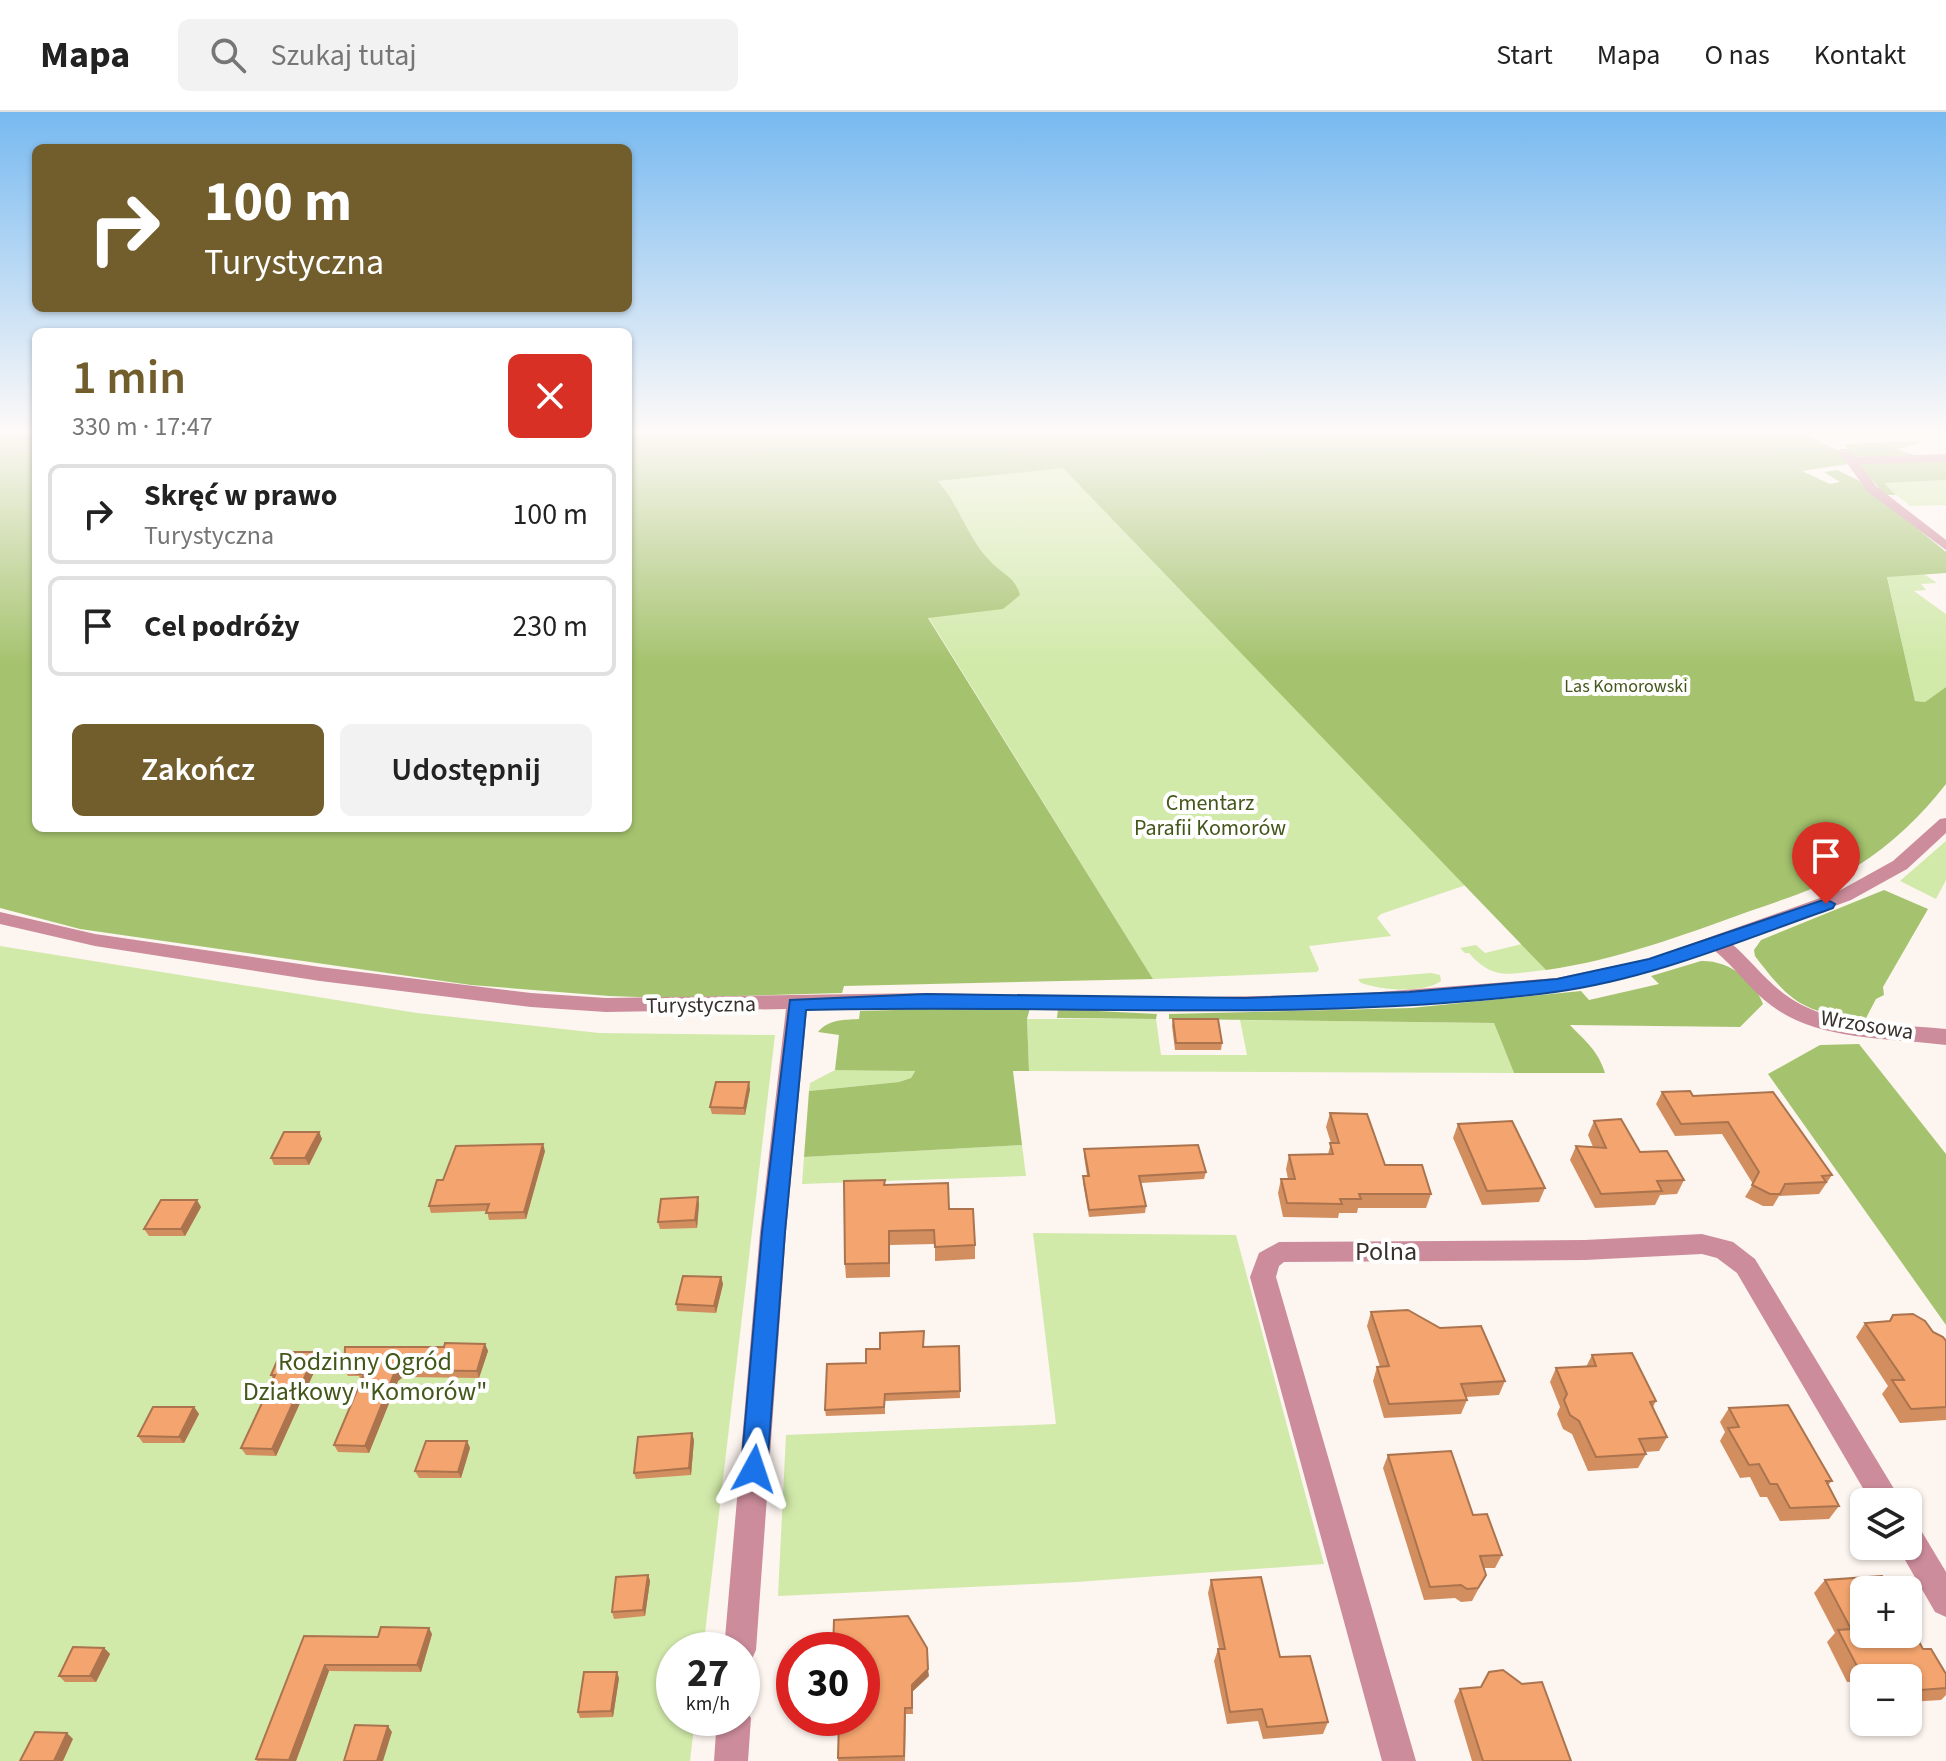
<!DOCTYPE html>
<html lang="pl">
<meta charset="utf-8">
<style>
:root{--surface:#fff;--page:#f2f2f2;--text:#222;--muted:#767676;--line:#e0e0e0;--accent:#725e2d}
body{margin:0;font-family:"Source Sans 3",sans-serif;background:var(--page);color:var(--text);height:100vh;display:flex;flex-direction:column;font-size:30px;white-space:nowrap}
*{box-sizing:border-box;margin:0}
p{font-size:26px;color:var(--muted)}
.icon{flex:none;width:44px;height:44px;fill:none;stroke:currentColor;stroke-width:2;stroke-linecap:round;stroke-linejoin:round}
.map{position:relative;flex:1;overflow:hidden}
.side{position:absolute;left:32px;top:216px;width:600px;height:504px;display:flex;flex-direction:column;background:var(--surface);border-radius:12px;box-shadow:0 2px 6px #0004}
.side>*{flex:none}
.guide{position:absolute;left:32px;top:32px;width:600px;height:168px;border-radius:12px;box-shadow:0 2px 6px #0004;background:#725e2d;color:#fff;overflow:hidden}
.fabs{position:absolute;left:1850px;top:1376px;display:grid;gap:16px}
.fabs a{display:grid;place-items:center;width:72px;height:72px;border-radius:12px;background:var(--surface);box-shadow:0 2px 6px #0004;font-size:40px}
.speed{position:absolute;left:656px;top:1520px;display:flex;gap:16px;font-size:40px;font-weight:700;text-align:center}
.speed>*{display:grid;place-content:center;width:104px;height:104px;border-radius:50%;background:var(--surface);box-shadow:0 2px 6px #0004;line-height:1}
.speed small{font-size:20px;font-weight:400}
.speed .limit{border:12px solid #d22;background:#fff;color:#111}
.pin{position:absolute;display:grid;place-items:center;width:68px;height:68px;color:#fff;margin:-82px -34px;border-radius:50% 50% 50% 0;rotate:-45deg;box-shadow:0 0 8px #0007}
.pin .icon{rotate:45deg}
.me{position:absolute;width:88px;margin:-44px;rotate:5deg;stroke-linejoin:round;filter:drop-shadow(0 0 6px #0008)}
.turn{display:flex;align-items:center;gap:28px;height:168px;padding:0 40px;font-size:36px}
.turn .icon{width:104px;height:104px;stroke-width:2.5}
.turn b{display:block;font-size:56px;line-height:68px}
.round{display:grid;place-items:center;flex:none;width:84px;height:84px;border-radius:12px;background:var(--page)}
.summary{display:flex;align-items:center;justify-content:space-between;height:136px;padding:0 40px}
h1{font-size:48px;font-weight:600;line-height:60px;color:var(--accent)}
.button{display:flex;gap:16px;margin-top:auto;padding:16px 40px}
.button a{flex:1;height:92px;border-radius:12px;background:var(--accent);color:#fff;font-size:32px;font-weight:600;line-height:92px;text-align:center}
.button a+a{background:var(--page);color:var(--text)}
ul{padding:0;list-style:none}
li{display:flex;align-items:center;gap:24px;height:100px;margin:0 16px 12px;padding:0 24px;border:4px solid var(--line);border-radius:12px}
li div{flex:1}
li b{display:block;font-size:30px}
li em{font-style:normal}
header{display:flex;align-items:center;gap:48px;box-sizing:border-box;height:112px;padding:0 40px;background:var(--surface);border-bottom:2px solid var(--line)}
header strong{font-size:38px}
nav{display:flex;gap:44px;margin-inline-start:auto;font-size:28px}
.search{width:560px;height:72px;background:var(--page);display:flex;align-items:center;gap:20px;box-sizing:border-box;padding:0 28px;border-radius:12px;color:var(--muted);font-size:30px}
.map>svg:first-child{display:block}
.green{fill:#d1e9a9}
.forest{fill:#a5c36e}
.lines{fill:none;stroke-linecap:round;stroke-linejoin:round}
.street{fill:#cc8c9b;fill-rule:evenodd}
.wall{fill:#d28e5f}
.shaded-wall{fill:#ab744e}
.building{fill:#f4a56f;stroke:#ab744e;stroke-width:2}
.route{fill:#1a73e8;stroke:#114b97;stroke-width:2}
.labels{text-anchor:middle;dominant-baseline:central;stroke-width:8;stroke-linejoin:round;paint-order:stroke}
.far-park-label{font-size:18px;fill:#44571b;stroke:#fff}
.park-label{font-size:22px;fill:#44571b;stroke:#fff}
.street-label{font-size:22px;fill:#38312c;stroke:#fff}
.near-street-label{font-size:26px;fill:#38312c;stroke:#fff}
.near-park-label{font-size:26px;fill:#44571b;stroke:#fff}
</style>
<header>
<strong>Mapa</strong>
<div class="search"><svg class="icon" aria-label="search" viewBox="0 0 24 24"><circle cx="10" cy="10" r="6"/><path d="M15 15l6 6"/></svg>Szukaj tutaj</div>
<nav><a>Start</a><a>Mapa</a><a>O nas</a><a>Kontakt</a></nav>
</header>
<div class="map">
<svg width="1946" height="1649" viewBox="0 0 1946 1649">
<rect width="100%" height="100%" fill="#fdf5f0"/>
<g class="green">
<path d="M1064,355L1466,773L1381,802L1377,806L1391,824L1309,834L1319,857L1317,860L1153,867L850,379Z"/>
<path d="M1946,368V393L1910,394L1882,371Z"/>
<path d="M1924,462L1937,471L1921,472L1926,478L1914,479L1946,502V575L1925,590L1915,589L1887,464Z"/>
<path d="M1946,729V768L1936,787L1900,769Z"/>
<path d="M1522,832L1546,858C1511,861 1494,870 1469,841H1465L1460,836L1476,833L1485,841Z"/>
<path d="M0,834L417,901L599,921L775,923L703,1538H674V1606H695L690,1649H0Z"/>
<path d="M1431,861L1440,863L1441,869C1422,882 1382,878 1361,871L1358,867Z"/>
<path d="M1027,907H1156L1161,943H1247L1240,908L1494,911L1514,961L1029,959Z"/>
<path d="M835,958H915L911,966L899,970L809,979L810,971Z"/>
<path d="M1022,1033L1026,1064L802,1072L804,1045Z"/>
<path d="M1033,1121L1236,1123L1324,1452L1076,1470L778,1484L786,1323L1056,1312Z"/>
</g>
<g class="forest">
<path d="M0,322H36V716H628V322H1805L1839,339L1848,352L1802,359L1830,372L1840,370L1824,360L1837,358L1858,368L1946,440V461L1887,465L1915,589L1925,590L1946,575V672C1922,703 1891,733 1857,754C1824,775 1787,786 1750,799C1684,823 1617,848 1546,858L1063,356L938,369C959,393 967,424 988,447C1001,462 1015,464 1020,483L1003,497L928,506L1153,867L844,874L842,881L667,886L609,884L471,873L80,817L0,796Z"/>
<path d="M1918,329L1919,332L1897,337L1919,345L1856,348L1844,332Z"/>
<path d="M1946,348V368L1884,371L1896,383H1885L1857,351Z"/>
<path d="M1884,778L1928,797L1883,875L1884,883L1876,887L1865,908C1804,900 1792,893 1755,844L1754,838L1761,828Z"/>
<path d="M1701,849C1728,848 1754,867 1763,892L1740,915L1570,913C1585,929 1598,938 1605,961H1514L1494,911L1169,907V902L1411,896L1581,879L1589,888L1659,872L1651,864Z"/>
<path d="M994,895L1030,896L1027,907L1029,959H1013L1022,1033L804,1045L809,979L899,970L911,966L915,959L835,958L839,923L818,920C829,907 843,908 859,907L860,899Z"/>
<path d="M1058,897L1157,902L1156,907L1057,906Z"/>
<path d="M1859,932L1946,1042V1213L1768,962L1820,933Z"/>
</g>
<g class="lines">
<g class="street">
<path d="M1840,337H1848L1855,345L1946,342V350L1860,352L1876,374L1946,428V438L1868,380L1838,339Z"/>
<path d="M1946,706V721L1907,757L1851,788L1732,832C1752,849 1768,872 1790,886C1833,915 1896,912 1946,917V933C1891,926 1818,929 1772,894C1750,878 1735,855 1714,838C1663,856 1610,873 1556,880C1513,886 1468,887 1424,891C1218,907 1013,894 807,897L786,1120L756,1538L751,1549L742,1553V1538H724L760,1120L786,897L606,900L531,895L320,869L95,834L0,812V800L95,822L320,855L531,881L606,886L926,881L1159,886L1354,882L1557,866L1648,847L1837,780L1893,749L1940,707Z"/>
<path d="M1702,1122L1733,1130L1755,1147L1902,1390H1871L1737,1161L1717,1146L1702,1142L1585,1148L1284,1150L1279,1154L1276,1165L1416,1649H1382L1250,1165L1259,1141L1279,1130L1585,1128Z"/>
<path d="M1908,1410L1919,1415L1946,1460V1505L1935,1500L1897,1434H1908Z"/>
<path d="M742,1593L751,1606L748,1649H714L717,1606H742Z"/>
</g>
</g>
<g class="wall">
<path d="M1173,907L1222,931L1221,938H1175L1172,914Z"/>
<path d="M750,977L745,1003L712,1002L710,995Z"/>
<path d="M1662,980L1693,984L1832,1063L1819,1082L1779,1084L1773,1094H1763L1745,1085L1753,1072L1722,1022L1675,1024L1656,992Z"/>
<path d="M1330,1001L1385,1053L1431,1082L1426,1096H1358L1357,1101H1339L1338,1106L1283,1105L1278,1081L1281,1067H1288L1286,1057L1289,1043L1328,1042L1331,1031L1326,1015Z"/>
<path d="M1594,1009L1640,1040L1684,1068L1677,1082L1660,1083L1655,1093L1595,1096L1570,1048L1576,1034L1593,1035L1588,1023Z"/>
<path d="M1458,1012L1545,1076L1539,1090L1482,1093L1453,1026Z"/>
<path d="M319,1020L322,1027L309,1053H274L271,1046Z"/>
<path d="M1084,1037L1206,1060L1204,1067L1141,1071L1146,1094L1145,1101L1089,1105L1083,1071V1064H1087L1084,1044Z"/>
<path d="M545,1039L526,1107L489,1108L487,1099L431,1101L429,1094L443,1068Z"/>
<path d="M885,1073L949,1097L975,1133V1147L935,1149V1132L890,1133V1165L846,1166L845,1152Z"/>
<path d="M699,1092L697,1116L660,1117L658,1110Z"/>
<path d="M201,1095L185,1124H149L144,1117Z"/>
<path d="M721,1165L723,1172L716,1201L677,1199L676,1192Z"/>
<path d="M1371,1200L1505,1269L1499,1283L1466,1285L1467,1288L1461,1302L1384,1306L1373,1269L1377,1255H1380L1367,1214Z"/>
<path d="M1893,1203L1933,1220L1946,1229V1308L1900,1311L1882,1282L1888,1274L1856,1225L1865,1211L1889,1209Z"/>
<path d="M485,1232L488,1239L479,1266L403,1265L398,1269L369,1341L338,1340L334,1333L361,1269L359,1264H348L344,1257L444,1235Z"/>
<path d="M959,1234L960,1286L885,1289V1302L826,1304L825,1298L866,1251L924,1235Z"/>
<path d="M316,1240L320,1247L276,1344L246,1343L241,1336L273,1267L271,1263Z"/>
<path d="M1592,1243L1656,1289L1653,1295L1667,1325L1659,1339L1645,1340L1646,1342L1638,1356L1588,1359L1572,1322L1563,1317L1557,1302L1560,1295L1550,1270L1556,1256L1586,1255Z"/>
<path d="M194,1295L199,1302L184,1331H143L138,1324Z"/>
<path d="M1729,1296L1832,1369L1828,1373L1839,1394L1829,1407L1780,1409L1767,1385H1760L1750,1365L1740,1366L1720,1329L1725,1320L1720,1310Z"/>
<path d="M694,1328L691,1363L636,1367L634,1361Z"/>
<path d="M467,1329L470,1336L461,1366H419L415,1359Z"/>
<path d="M1388,1343L1473,1403L1502,1443L1495,1456H1484L1486,1463L1472,1489L1461,1490L1455,1486L1424,1488L1383,1356Z"/>
<path d="M648,1463L650,1469L645,1504L614,1507L612,1500Z"/>
<path d="M1211,1468L1280,1545L1328,1610L1323,1622L1263,1627L1258,1609L1227,1612L1214,1549L1218,1537H1219L1208,1481Z"/>
<path d="M1825,1468L1923,1537L1946,1562V1583L1941,1588L1908,1590V1566H1864V1584L1857,1570H1847L1827,1530L1835,1521L1814,1481Z"/>
<path d="M432,1522L421,1560L329,1559L296,1649H257L256,1647L304,1524L378,1525Z"/>
<path d="M104,1536L110,1542L96,1570H65L59,1564Z"/>
<path d="M929,1564L912,1580L913,1602H906L905,1649H838L839,1607L836,1606H862Z"/>
<path d="M619,1566L613,1605L580,1606L578,1600Z"/>
<path d="M1460,1577L1571,1649H1472L1454,1589Z"/>
</g>
<g class="shaded-wall">
<path d="M749,970L750,977L745,1003L744,996Z"/>
<path d="M319,1020L322,1027L309,1053L305,1046Z"/>
<path d="M543,1032L545,1039L526,1107L524,1100Z"/>
<path d="M698,1085L699,1092L697,1116L695,1108Z"/>
<path d="M197,1088L201,1095L185,1124L181,1117Z"/>
<path d="M721,1165L723,1172L716,1201L714,1194Z"/>
<path d="M485,1232L488,1239L479,1266L477,1259Z"/>
<path d="M316,1240L320,1247L276,1344L272,1337Z"/>
<path d="M400,1258L403,1265L398,1269L369,1341L365,1334L394,1262Z"/>
<path d="M194,1295L199,1302L184,1331L179,1325Z"/>
<path d="M692,1321L694,1328L691,1363L689,1356Z"/>
<path d="M467,1329L470,1336L461,1366L458,1360Z"/>
<path d="M648,1463L650,1469L645,1504L643,1498Z"/>
<path d="M429,1516L432,1522L421,1560L417,1553Z"/>
<path d="M104,1536L110,1542L96,1570L90,1564Z"/>
<path d="M325,1553L329,1559L296,1649H290L289,1648Z"/>
<path d="M928,1557L929,1564L912,1580L913,1602L912,1573Z"/>
<path d="M617,1560L619,1566L613,1605L611,1599Z"/>
<path d="M388,1614L392,1620L383,1649H377Z"/>
<path d="M67,1621L73,1627L63,1649H54Z"/>
</g>
<g class="building">
<path d="M1173,907H1218L1222,931H1176Z"/>
<path d="M716,970H749L744,996L710,995Z"/>
<path d="M1690,979L1693,984L1773,980L1832,1063L1822,1064L1826,1070L1785,1072L1780,1082H1770L1752,1073L1759,1060L1728,1010L1681,1012L1662,980Z"/>
<path d="M1330,1001L1367,1002L1385,1053H1422L1431,1082H1359L1361,1087H1340L1342,1092L1287,1091L1281,1067H1295L1289,1043L1333,1042L1330,1031H1339Z"/>
<path d="M1621,1007L1640,1040L1667,1039L1684,1068L1657,1069L1662,1079L1601,1082L1576,1034L1606,1036L1594,1009Z"/>
<path d="M1512,1009L1545,1076L1487,1079L1458,1012Z"/>
<path d="M284,1020H319L305,1046H271Z"/>
<path d="M543,1032L524,1100L486,1101L489,1092L429,1094L437,1068H443L456,1034Z"/>
<path d="M1198,1033L1206,1060L1139,1064L1146,1094L1089,1098L1083,1064H1089L1084,1037Z"/>
<path d="M885,1068L884,1073L948,1071L949,1097H973L975,1133L935,1135L934,1118L889,1119V1151L845,1152L844,1069Z"/>
<path d="M698,1085L695,1108L658,1110L661,1087Z"/>
<path d="M161,1088H197L181,1117H144Z"/>
<path d="M683,1164L721,1165L714,1194L676,1192Z"/>
<path d="M1408,1198L1440,1216L1481,1214L1505,1269L1461,1272L1467,1288L1389,1292L1377,1255L1389,1254L1371,1200Z"/>
<path d="M1913,1202L1925,1209L1933,1220L1943,1225L1946,1229V1295L1911,1297L1892,1268H1904L1865,1211L1890,1209L1893,1203Z"/>
<path d="M924,1219L923,1235L959,1234L960,1279L885,1282L884,1295L825,1298L827,1252L866,1251V1237H880V1221Z"/>
<path d="M445,1231L485,1232L477,1259L400,1258L394,1262L365,1334L334,1333L364,1262H357L359,1258L344,1257L345,1235H444Z"/>
<path d="M281,1240H316L272,1337L241,1336L275,1263H271Z"/>
<path d="M1632,1241L1656,1289L1650,1290L1667,1325L1639,1327L1646,1342L1596,1345L1579,1309L1570,1303L1564,1288L1567,1282L1556,1256L1596,1254L1592,1243Z"/>
<path d="M1788,1293L1832,1369H1826L1839,1394L1790,1396L1777,1372H1770L1759,1352L1749,1353L1728,1316L1739,1315L1729,1296Z"/>
<path d="M153,1295H194L179,1325L138,1324Z"/>
<path d="M692,1321L689,1356L634,1361L638,1325Z"/>
<path d="M426,1329H467L458,1360L415,1359Z"/>
<path d="M1451,1339L1473,1403L1487,1402L1502,1443L1480,1444L1486,1463L1478,1476L1467,1477L1461,1473L1430,1475L1388,1343Z"/>
<path d="M648,1463L643,1498L612,1500L616,1465Z"/>
<path d="M1882,1464L1890,1478H1864V1522H1908V1510L1923,1537H1931L1946,1562V1576L1908,1579V1566H1873L1869,1557L1859,1558L1838,1518L1851,1517L1825,1468Z"/>
<path d="M1261,1465L1280,1545L1310,1544L1328,1610L1267,1615L1262,1597L1230,1600L1218,1537H1225L1211,1468Z"/>
<path d="M908,1504L927,1536L928,1557L912,1573V1596H905L904,1644L838,1646L839,1606H862V1538H833L834,1508Z"/>
<path d="M381,1515L429,1516L417,1553H325L289,1648L256,1647L304,1524L378,1525Z"/>
<path d="M73,1535L104,1536L90,1564H59Z"/>
<path d="M1503,1558L1522,1572L1542,1570L1571,1649H1483L1460,1577L1481,1575L1489,1560Z"/>
<path d="M584,1560H617L611,1599L578,1600Z"/>
<path d="M355,1613L388,1614L377,1649H344Z"/>
<path d="M35,1620L67,1621L54,1649H20Z"/>
</g>
<linearGradient id="sky" x2="0" y2="1"><stop stop-color="#77b9f0"/><stop offset="0.58" stop-color="#fefaf8"/><stop offset="1" stop-color="#fefaf8" stop-opacity="0"/></linearGradient>
<rect width="1946" height="552" fill="url(#sky)"/>
<path class="route" d="M1826,787L1835,792L1833,796C1742,828 1651,867 1555,880C1307,912 1055,891 806,898L785,1120L767,1357L763,1366L754,1369L745,1366L741,1357L762,1120L790,888L926,882L1246,886L1409,880L1557,867L1649,847Z"/>
<g class="labels">
<g class="far-park-label">
<text x="1626" y="574">Las Komorowski</text>
</g>
<g class="park-label">
<text x="1210" y="691">Cmentarz<tspan x="1210" dy="25">Parafii Komorów</tspan></text>
</g>
<g class="street-label">
<text transform="translate(701 893) rotate(-1)">Turystyczna</text>
<text transform="translate(1867 913) rotate(9)">Wrzosowa</text>
</g>
<g class="near-street-label">
<text x="1386" y="1139">Polna</text>
</g>
<g class="near-park-label">
<text x="365" y="1249">Rodzinny Ogród<tspan x="365" dy="30">Działkowy "Komorów"</tspan></text>
</g>
</g>
</svg>
<div class="fabs">
<a><svg class="icon" aria-label="layers" viewBox="0 0 24 24"><path d="M12 4l9 5-9 5-9-5zM3 14l9 5 9-5"/></svg></a>
<a>+</a>
<a>−</a>
</div>
<div class="speed"><div>27<small>km/h</small></div><div class="limit">30</div></div>
<div class="pin" style="left:1826px;top:792px;background:#d93025"><svg class="icon" aria-label="arrive" viewBox="0 0 24 24"><path d="M6 21V4h12l-3 4 3 4H6"/></svg></div>
<svg class="me" style="left:754px;top:1357px" viewBox="-20 -20 40 40"><path d="M0-17L14 15 0 8-14 15z" fill="#1a73e8" stroke="#fff" stroke-width="4"/></svg>
<div class="guide">
<div class="turn"><svg class="icon" aria-label="right" viewBox="0 0 24 24"><path d="M7 20v-9h11M14 6l5 5-5 5"/></svg><div><b>100 m</b>Turystyczna</div></div>
</div>
<section class="side">
<div class="summary"><div><h1>1 min</h1><p>330 m · 17:47</p></div><a class="round" style="background:#d93025;color:#fff"><svg class="icon" aria-label="close" viewBox="0 0 24 24"><path d="M6 6l12 12M18 6L6 18"/></svg></a></div>
<ul>
<li><svg class="icon" aria-label="right" viewBox="0 0 24 24"><path d="M7 20v-9h11M14 6l5 5-5 5"/></svg><div><b>Skręć w prawo</b><p>Turystyczna</p></div><em>100 m</em></li>
<li><svg class="icon" aria-label="arrive" viewBox="0 0 24 24"><path d="M6 21V4h12l-3 4 3 4H6"/></svg><div><b>Cel podróży</b></div><em>230 m</em></li>
</ul>
<div class="button"><a>Zakończ</a><a>Udostępnij</a></div>
</section>
</div>
